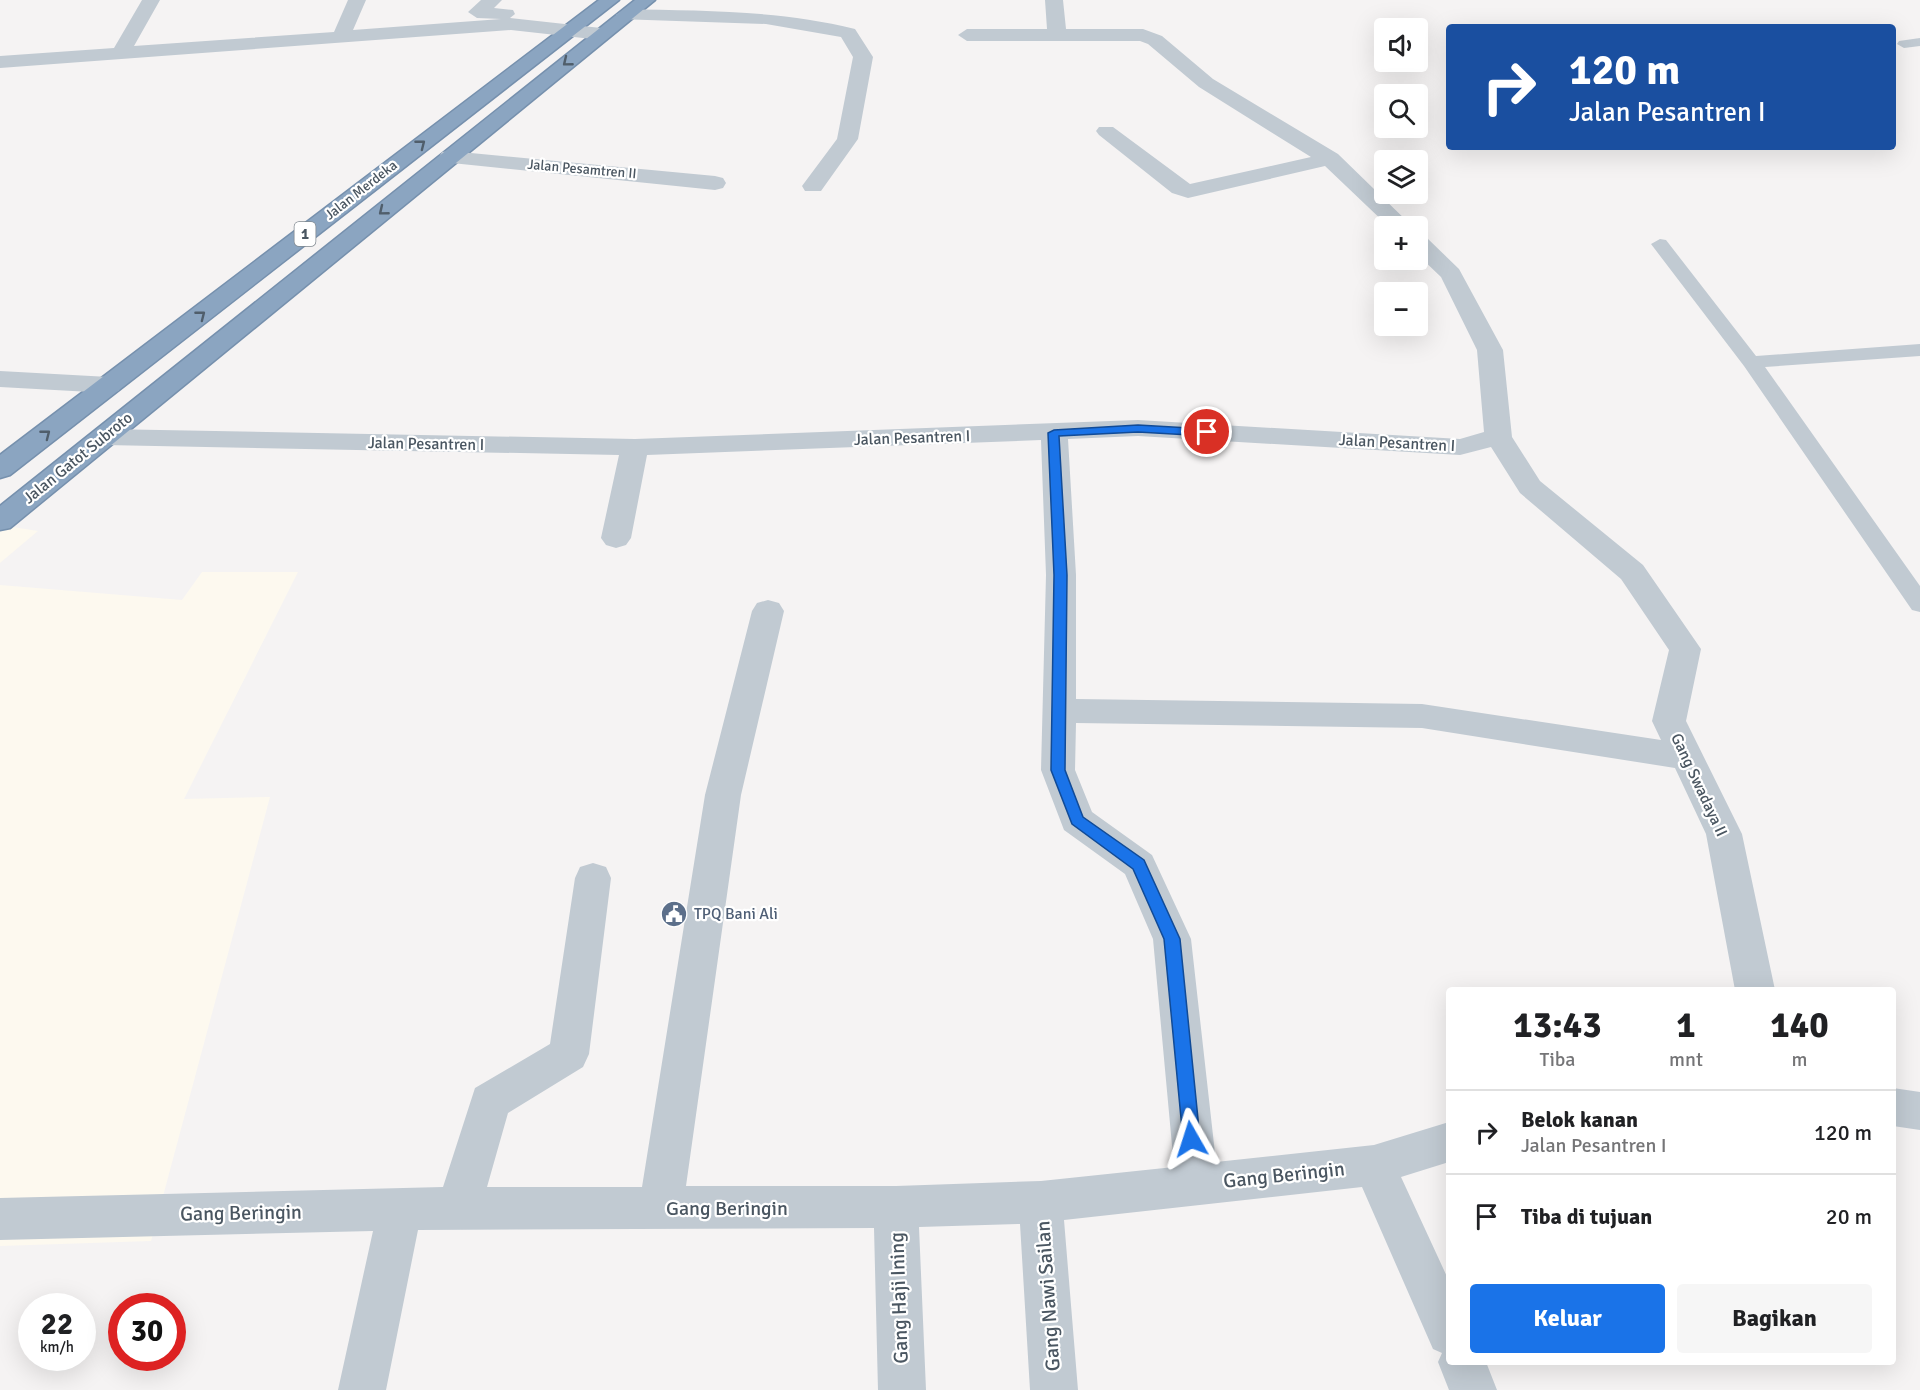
<!DOCTYPE html>
<html lang="id">
<meta charset="utf-8">
<style>
:root{--surface:#fff;--page:#f6f6f6;--text:#202124;--muted:#757577;--line:#e0e0e0;--accent:#1a73e8}
body{margin:0;font-family:Signika,sans-serif;background:var(--page);color:var(--text);height:100vh;display:flex;flex-direction:column;font-size:22px;white-space:nowrap}
*{box-sizing:border-box;margin:0}
p{font-size:20px;color:var(--muted)}
.icon{flex:none;width:33px;height:33px;fill:none;stroke:currentColor;stroke-width:2;stroke-linecap:round;stroke-linejoin:round}
.map{position:relative;flex:1;overflow:hidden}
.panel{position:absolute;left:1446px;top:987px;width:450px;height:378px;display:flex;flex-direction:column;background:var(--surface);border-radius:6px;box-shadow:0 6px 24px #0002}
.panel>*{flex:none}
.guide{position:absolute;left:1446px;top:24px;width:450px;height:126px;border-radius:6px;box-shadow:0 6px 24px #0002;background:#1a4fa0;color:#fff;overflow:hidden}
.buttons{position:absolute;left:1374px;top:18px;display:grid;gap:12px}
.buttons a{display:grid;place-items:center;width:54px;height:54px;border-radius:6px;background:var(--surface);box-shadow:0 6px 24px #0002;font-size:30px}
.speed{position:absolute;left:18px;top:1293px;display:flex;gap:12px;font-size:30px;font-weight:700;text-align:center}
.speed>*{display:grid;place-content:center;width:78px;height:78px;border-radius:50%;background:var(--surface);box-shadow:0 6px 24px #0002;line-height:1}
.speed small{font-size:15px;font-weight:400}
.speed .limit{border:9px solid #d22;background:#fff;color:#111}
.pin{position:absolute;display:grid;place-items:center;width:51px;height:51px;color:#fff;margin:-26px;border:3px solid #fff;border-radius:50%;box-shadow:0 2px 6px #0007}
.me{position:absolute;width:66px;margin:-33px;rotate:354deg;stroke-linejoin:round;filter:drop-shadow(0 0 4px #0008)}
.turn{display:flex;align-items:center;gap:21px;height:126px;padding:0 24px;font-size:27px}
.turn .icon{width:78px;height:78px;stroke-width:2.5}
.turn b{display:block;font-size:42px;line-height:51px}
.eta{display:flex;justify-content:space-evenly;align-items:center;height:102px;text-align:center}
.eta b{font-size:36px;font-weight:700;line-height:42px}
.button{display:flex;gap:12px;margin-top:auto;padding:12px 24px}
.button a{flex:1;height:69px;border-radius:6px;background:var(--accent);color:#fff;font-size:24px;font-weight:700;line-height:69px;text-align:center}
.button a+a{background:var(--page);color:var(--text)}
ul{padding:0;list-style:none}
li{display:flex;align-items:center;gap:18px;height:84px;padding:0 24px;border-top:2px solid var(--line)}
li div{flex:1}
li b{display:block;font-size:22px}
li em{font-style:normal}
.map>svg:first-child{display:block}
.commercial{fill:#fdf9ef}
.lines{fill:none;stroke-linecap:round;stroke-linejoin:round}
.highway-casing{stroke:#7690ad;stroke-width:3}
.lane{fill:#c1cad2;fill-rule:evenodd}
.street{fill:#c1cad2;fill-rule:evenodd}
.highway{fill:#8ba5c1;fill-rule:evenodd}
.oneway{stroke:#505e6b}
.route{fill:#1a73e8;stroke:#114b97;stroke-width:1.5}
.labels{text-anchor:middle;dominant-baseline:central;stroke-width:4.5;stroke-linejoin:round;paint-order:stroke}
.far-street-label{font-size:14px;fill:#4a5661;stroke:#fff}
.shield{fill:#fff;stroke:#808990;stroke-width:1.5}
.shield-label{font-size:15px;font-weight:bold;fill:#4a5661}
.street-label{font-size:16px;fill:#4a5661;stroke:#fff}
.service-label{font-size:16px;fill:#4e5e75;stroke:#fff;text-anchor:start}
.near-street-label{font-size:20px;fill:#4a5661;stroke:#fff}
</style>
<div class="map">
<svg width="1920" height="1390" viewBox="0 0 1920 1390">
<rect width="100%" height="100%" fill="#f5f3f3"/>
<g class="commercial">
<path d="M0,525L38,531L0,563Z"/>
<path d="M202,572H298L184,799L270,797L151,1241L0,1246V585L182,600Z"/>
</g>
<g class="lines">
<g class="highway-casing">
<g id="highway">
<path d="M599,0H619L10,475L0,478V455Z"/>
<path d="M635,0H655L10,528L0,530V506Z"/>
</g>
</g>
<g class="lane">
<path d="M1920,38V46L1904,48L1897,44L1899,41Z"/>
<path d="M1660,239L1666,240L1756,356L1920,344V356L1765,367L1920,586V612L1912,610L1744,366L1651,244Z"/>
</g>
<g class="street">
<path d="M142,0H160L134,46L334,32L348,0H366L353,30L501,19L477,18L468,12L481,0H502L494,8L513,10L515,14L510,18L601,28L610,34L601,40L511,30L0,68V56L114,48Z"/>
<path d="M1045,0H1063L1066,29H1143L1162,36L1213,79L1338,154L1412,226H1388L1325,166L1188,198L1172,193L1099,135L1096,131L1099,127H1113L1190,184L1311,157L1199,87L1148,44L1140,41H967L958,35L967,29H1047Z"/>
<path d="M625,9C703,11 779,10 855,29L873,57L858,139L821,191H805L802,186L837,139L853,57L841,37L766,24L618,19L616,15Z"/>
<path d="M450,151L715,176L723,178L726,183L723,188L715,190L442,162L439,157L442,152Z"/>
<path d="M1418,235L1426,237L1459,269L1503,350L1512,437L1540,481L1643,565L1701,649L1686,721L1742,834L1775,990H1735L1706,834L1675,768L1422,728L1076,723L1075,770L1092,812L1152,855L1191,939L1216,1162L1374,1145L1449,1122V1162L1401,1177L1449,1281V1362H1486L1497,1390H1449L1438,1362L1442,1353L1433,1349L1362,1187L1064,1220L1078,1390H1030L1020,1224L919,1227L926,1390H878L874,1228L418,1230L386,1390H338L373,1231L0,1240V1198L443,1187L475,1088L550,1044L575,878L580,867L593,863L606,867L611,878L589,1054L583,1067L508,1113L487,1187H642L705,795L752,611L757,603L768,600L779,603L784,611L741,795L686,1186H896L1041,1181L1174,1167L1153,939L1125,874L1064,830L1041,770L1046,575L1041,440L647,455L631,538L626,545L616,548L606,545L601,538L619,455L105,445L95,443L91,437L95,431L105,429L635,439L1138,420L1460,439L1484,432L1477,350L1441,277L1418,255ZM1138,436L1460,455L1491,447L1520,493L1621,579L1669,650L1652,721L1661,740L1422,704L1076,699V575L1068,439Z"/>
<path d="M0,371L109,377L118,379L122,385L118,391L109,393L0,387Z"/>
<path d="M1893,1088L1920,1092V1130L1893,1126Z"/>
</g>
<use href="#highway" class="highway"/>
</g>
<defs><path id="oneway-chevron" d="M-2-3.5L2.5 0L-2 3.5" fill="none" stroke-width="1.6" stroke-linecap="round" stroke-linejoin="round" transform="scale(1.5)"/></defs>
<g class="oneway">
<use href="#oneway-chevron" transform="translate(567 62) rotate(141)"/>
<use href="#oneway-chevron" transform="translate(421 144) rotate(-38)"/>
<use href="#oneway-chevron" transform="translate(383 211) rotate(141)"/>
<use href="#oneway-chevron" transform="translate(201 315) rotate(-38)"/>
<use href="#oneway-chevron" transform="translate(46 434) rotate(-38)"/>
</g>
<path class="route" d="M1138,425L1207,429L1213,432L1207,436L1138,432L1059,436L1067,575L1065,770L1083,817L1144,860L1180,939L1200,1139L1198,1145L1191,1147L1185,1145L1183,1139L1164,939L1133,869L1072,824L1051,770L1054,575L1048,433L1054,430Z"/>
<defs>
<g id="civic-disc" transform="scale(1.35)"><circle r="9.5" fill="#5c6f8a" stroke="#fff"/><path d="M-.6-6.5H3V-4.5H.6V-3L4-1V1h2V6H-6V1h2V-1L-.6-3ZM-1.2 2.5V6h2.4V2.5Z" fill="#fff"/></g>
</defs>
<g fill-rule="evenodd">
<use href="#civic-disc" x="674" y="914"/>
</g>
<g class="labels">
<g class="far-street-label">
<text transform="translate(582 169) rotate(5)">Jalan Pesamtren II</text>
<text transform="translate(361 190) rotate(-38)">Jalan Merdeka</text>
</g>
<rect class="shield" x="294.5" y="222" width="21" height="24" rx="4.5"/>
<g class="shield-label">
<text x="305" y="234">1</text>
</g>
<g class="street-label">
<text transform="translate(912 438) rotate(-2)">Jalan Pesantren I</text>
<text transform="translate(1397 443) rotate(3)">Jalan Pesantren I</text>
<text transform="translate(426 444) rotate(1)">Jalan Pesantren I</text>
<text transform="translate(78 458) rotate(-39)">Jalan Gatot Subroto</text>
<text transform="translate(1699 785) rotate(65)">Gang Swadaya II</text>
</g>
<g class="service-label">
<text x="694" y="914">TPQ Bani Ali</text>
</g>
<g class="near-street-label">
<text transform="translate(1284 1175) rotate(-6)">Gang Beringin</text>
<text x="727" y="1208">Gang Beringin</text>
<text transform="translate(241 1213) rotate(-1)">Gang Beringin</text>
<text transform="translate(1048 1296) rotate(-94)">Gang Nawi Sailan</text>
<text transform="translate(899 1298) rotate(-92)">Gang Haji Ining</text>
</g>
</g>
</svg>
<div class="buttons">
<a><svg class="icon" aria-label="sound" viewBox="0 0 24 24"><path d="M4 9h4l5-4v14l-5-4H4zM17 9q2 3 0 6"/></svg></a>
<a><svg class="icon" aria-label="search" viewBox="0 0 24 24"><circle cx="10" cy="10" r="6"/><path d="M15 15l6 6"/></svg></a>
<a><svg class="icon" aria-label="layers" viewBox="0 0 24 24"><path d="M12 4l9 5-9 5-9-5zM3 14l9 5 9-5"/></svg></a>
<a>+</a>
<a>−</a>
</div>
<div class="speed"><div>22<small>km/h</small></div><div class="limit">30</div></div>
<div class="pin" style="left:1207px;top:432px;background:#d93025"><svg class="icon" aria-label="arrive" viewBox="0 0 24 24"><path d="M6 21V4h12l-3 4 3 4H6"/></svg></div>
<svg class="me" style="left:1191px;top:1139px" viewBox="-20 -20 40 40"><path d="M0-17L14 15 0 8-14 15z" fill="#1a73e8" stroke="#fff" stroke-width="4"/></svg>
<div class="guide">
<div class="turn"><svg class="icon" aria-label="right" viewBox="0 0 24 24"><path d="M7 20v-9h11M14 6l5 5-5 5"/></svg><div><b>120 m</b>Jalan Pesantren I</div></div>
</div>
<section class="panel">
<div class="eta">
<div><b>13:43</b><p>Tiba</p></div>
<div><b>1</b><p>mnt</p></div>
<div><b>140</b><p>m</p></div>
</div>
<ul>
<li><svg class="icon" aria-label="right" viewBox="0 0 24 24"><path d="M7 20v-9h11M14 6l5 5-5 5"/></svg><div><b>Belok kanan</b><p>Jalan Pesantren I</p></div><em>120 m</em></li>
<li><svg class="icon" aria-label="arrive" viewBox="0 0 24 24"><path d="M6 21V4h12l-3 4 3 4H6"/></svg><div><b>Tiba di tujuan</b></div><em>20 m</em></li>
</ul>
<div class="button"><a>Keluar</a><a>Bagikan</a></div>
</section>
</div>
